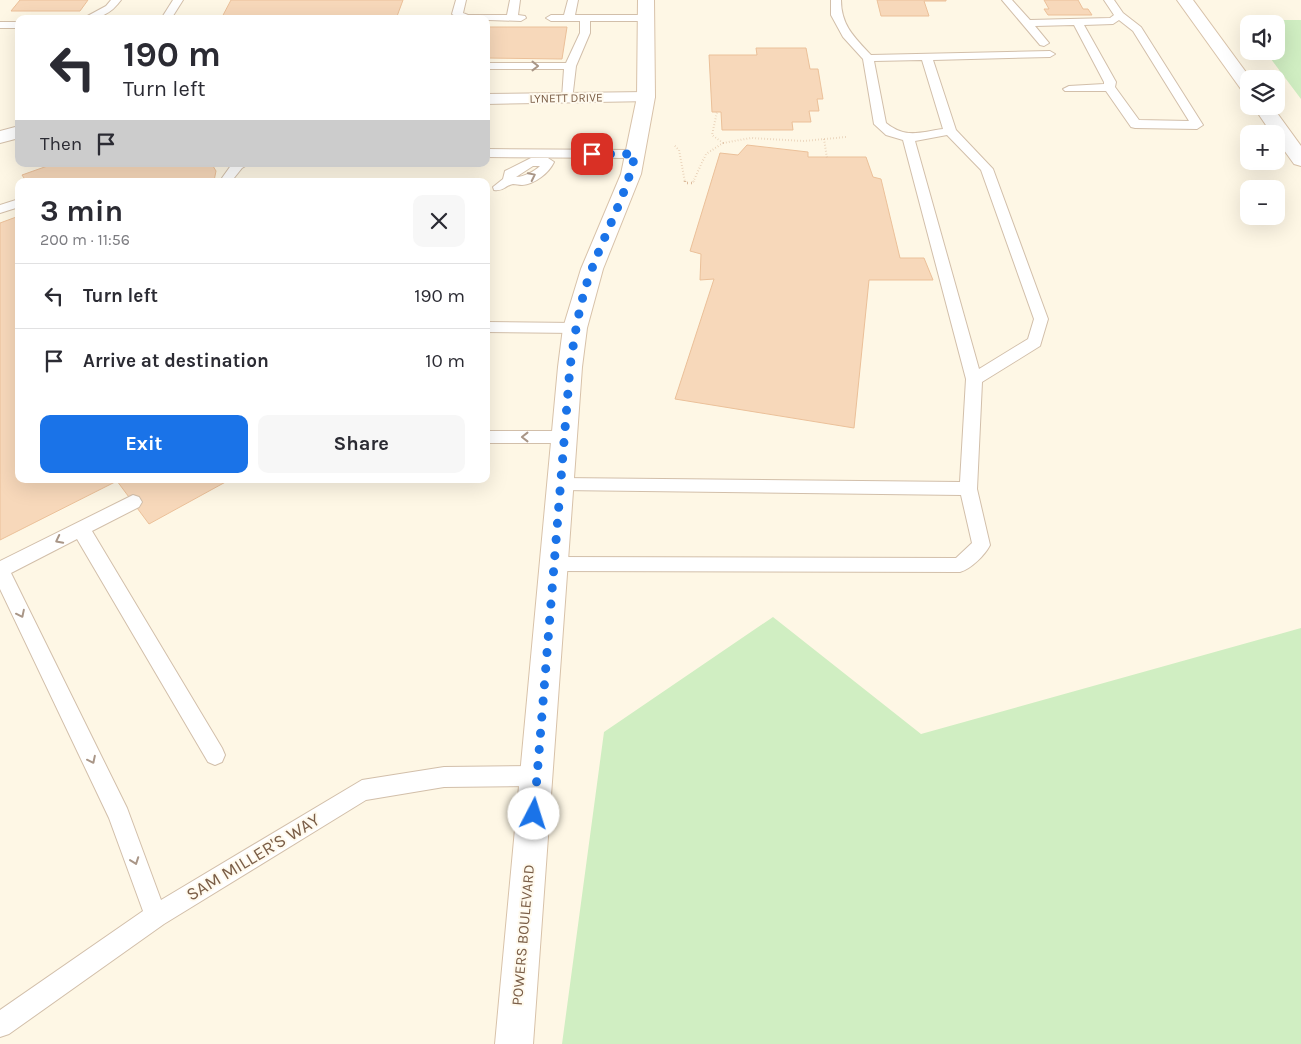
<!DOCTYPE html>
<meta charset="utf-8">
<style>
:root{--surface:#fff;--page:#f7f7f7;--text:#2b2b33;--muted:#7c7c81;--line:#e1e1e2;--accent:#1a73e8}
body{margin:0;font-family:Karla,sans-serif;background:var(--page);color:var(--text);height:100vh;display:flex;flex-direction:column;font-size:19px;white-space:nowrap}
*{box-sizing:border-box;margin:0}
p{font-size:16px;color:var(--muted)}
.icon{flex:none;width:28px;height:28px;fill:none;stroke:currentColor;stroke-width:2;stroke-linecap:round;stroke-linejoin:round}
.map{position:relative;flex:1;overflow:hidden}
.sheet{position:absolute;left:15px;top:178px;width:475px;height:305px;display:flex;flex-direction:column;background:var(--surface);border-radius:10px;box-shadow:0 5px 20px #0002}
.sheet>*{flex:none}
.guide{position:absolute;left:15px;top:15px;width:475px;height:152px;border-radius:10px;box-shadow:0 5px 20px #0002;background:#fff;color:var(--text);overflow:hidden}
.controls{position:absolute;left:1240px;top:15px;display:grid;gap:10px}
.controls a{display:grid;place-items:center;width:45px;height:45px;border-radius:10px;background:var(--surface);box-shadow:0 5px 20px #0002;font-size:25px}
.pin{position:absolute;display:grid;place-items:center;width:42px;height:42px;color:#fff;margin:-21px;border-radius:10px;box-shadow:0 2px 8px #0006}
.me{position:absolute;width:55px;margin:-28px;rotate:5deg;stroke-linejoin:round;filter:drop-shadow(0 0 4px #0008)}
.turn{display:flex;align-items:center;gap:18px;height:105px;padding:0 25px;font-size:22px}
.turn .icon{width:65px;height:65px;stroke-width:2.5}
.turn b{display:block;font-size:35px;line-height:42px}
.then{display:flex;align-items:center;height:48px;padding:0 25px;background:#0003;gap:10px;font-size:19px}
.round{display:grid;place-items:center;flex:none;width:52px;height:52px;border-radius:10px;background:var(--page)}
.summary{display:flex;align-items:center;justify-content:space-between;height:85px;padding:0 25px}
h1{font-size:30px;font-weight:700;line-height:38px}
.button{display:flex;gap:10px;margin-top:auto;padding:10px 25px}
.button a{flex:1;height:58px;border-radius:10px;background:var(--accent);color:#fff;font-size:20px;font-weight:700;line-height:58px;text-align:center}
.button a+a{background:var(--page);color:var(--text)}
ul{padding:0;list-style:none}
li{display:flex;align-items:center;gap:15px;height:65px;padding:0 25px;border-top:1px solid var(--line)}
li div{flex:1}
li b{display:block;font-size:19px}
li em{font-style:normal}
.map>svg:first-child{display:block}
.green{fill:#d0eec2}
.building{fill:#f7d8ba;stroke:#ebc099}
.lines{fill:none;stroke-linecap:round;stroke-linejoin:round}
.lane-casing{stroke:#d2bfaa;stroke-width:2}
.street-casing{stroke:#d2bfaa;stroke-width:2}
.secondary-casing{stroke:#d8c2a9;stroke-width:2}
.path-far1{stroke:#dcbb9d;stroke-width:2;stroke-dasharray:0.5 2.5;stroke-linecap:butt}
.path{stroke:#dcbb9d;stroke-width:2.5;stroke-dasharray:1 3;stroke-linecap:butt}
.lane{fill:#fff;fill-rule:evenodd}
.street{fill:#fff;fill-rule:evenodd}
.secondary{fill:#fff;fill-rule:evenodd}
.oneway{stroke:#a99687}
.route{stroke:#1a73e8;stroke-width:9;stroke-dasharray:0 16.2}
.labels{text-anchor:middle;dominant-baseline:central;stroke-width:4;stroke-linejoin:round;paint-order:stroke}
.far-street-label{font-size:12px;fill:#7b5e47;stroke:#fffaee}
.street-label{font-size:15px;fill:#7b5e47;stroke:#fffaee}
.near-street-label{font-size:18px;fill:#7b5e47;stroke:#fffaee}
</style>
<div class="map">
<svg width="1301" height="1044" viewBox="0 0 1301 1044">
<rect width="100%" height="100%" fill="#fef7e5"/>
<g class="green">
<path d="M1243,20H1301V99L1265,51H1276V24H1249V29Z"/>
<path d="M773,617L921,734L1301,628V1044H562L604,732Z"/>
</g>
<g class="building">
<path d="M20,0H88L80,11H11Z"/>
<path d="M231,0H403L396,19H221Z"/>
<path d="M877,0H946V1H924L929,16H881Z"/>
<path d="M1044,0H1078L1083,9H1088L1092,15H1048L1044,9H1049Z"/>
<path d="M486,27H567L562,59L486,58Z"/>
<path d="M756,48H806L810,69H818L823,99H817L819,111H809L811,122H792L793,130H722L721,112H712L709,55H757Z"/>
<path d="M747,145L808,152V157H866L873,177L881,179L900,258H924L933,280H869L854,428L675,399L714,279L700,280L701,254L690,251L720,153L738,155Z"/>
<path d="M53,164H216L213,166L216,171L214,181H26L22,175Z"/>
<path d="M19,216V479H231L149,524L117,481L0,540V223Z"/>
</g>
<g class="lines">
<g class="lane-casing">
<g id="lane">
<path d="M111,0H121C111,14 99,19 82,19L106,6Z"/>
<path d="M173,0H183L171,19H161Z"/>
<path d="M456,0H466L463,13L468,15H507L510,0H520L518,15L525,16L526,18L521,21L460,19L452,14Z"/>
<path d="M568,0H578L575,15H646L651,18L646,21H590V33L576,66L572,100H564L562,98L564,69H486V63H566L580,33V21H551L546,18L551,15H564Z"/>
<path d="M831,0H841C841,25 854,37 871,55L1050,51L1055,54L1050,57L933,60L956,130L993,169L1048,319L1040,346L982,382L977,489L990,545C985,555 971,569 960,572L554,571L548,569L545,564L548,559L554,557L956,558L972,543L961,495L561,490L555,489L553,484L555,479L561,478L960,482L966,379L903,140L886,135L874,124L863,59L843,37L831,15ZM922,60L943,129C920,132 906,139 886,123L874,61ZM947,135L981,170L1034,319L1028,339L979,369L915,141Z"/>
<path d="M1002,0H1012L1030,20L1110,18L1114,15L1104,0H1114L1123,13L1141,27L1203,125L1197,129L1135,128L1131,127L1106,91H1065L1063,89L1069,86L1104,84V82L1074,25L1035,26L1049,43L1044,46L1040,45ZM1119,20L1133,31L1189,121L1139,120L1115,87L1116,82L1084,25L1113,24Z"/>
<rect x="0" y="22" width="19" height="6"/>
<path d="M486,149L635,150L641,154L635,158L486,157Z"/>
<path d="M531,158H548L554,162C549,173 535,184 522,185C519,185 516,184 513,184C506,185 503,192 494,190L493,187L503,179L505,171ZM533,166H540C535,171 524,177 516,177Z"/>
<path d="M232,164H249L242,168L234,178L235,181H223L222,178Z"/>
<path d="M19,199V207L0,213V205Z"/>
<path d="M486,322L575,323L580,325L582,328L580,331L575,333L486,332Z"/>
<path d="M486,431H564L570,433L572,437L570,441L564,443H486Z"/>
<path d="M133,495L139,497L142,502L139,507L92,531L222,748L225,755L222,762L215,765L208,762L77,539L11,573L127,808L161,900L362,780L444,767L537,766L544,769L548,776L544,783L537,786L444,787L366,800L164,924L9,1034L0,1037V1010L143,911L109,818L0,589V561Z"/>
</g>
</g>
<g class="street-casing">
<g id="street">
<path d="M646,92L652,93L655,97L652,101L486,104V94Z"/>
<path d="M19,126V138L0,143V131Z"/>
</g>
</g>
<g class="secondary-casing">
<g id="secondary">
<path d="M638,0H654L655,97L641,174L603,269L587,328L582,367L533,1044H495L558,367L563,328L581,269L621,174L637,97Z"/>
<path d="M1177,0H1193L1251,79H1249V93L1243,92Z"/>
<path d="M1253,106H1272L1301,146V166L1294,164L1276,139V134H1272Z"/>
</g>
</g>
<g class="path-far1">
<path d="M824,139L827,158"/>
<path d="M723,143L751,138L804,141L846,137"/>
<path d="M675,146L679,150L685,182"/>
<path d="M693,182L706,154L723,143L712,135L717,112"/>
</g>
<path class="path" d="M685,181V183H693L694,181"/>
<use href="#lane" class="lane"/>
<use href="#street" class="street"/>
<use href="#secondary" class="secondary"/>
</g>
<defs><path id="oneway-chevron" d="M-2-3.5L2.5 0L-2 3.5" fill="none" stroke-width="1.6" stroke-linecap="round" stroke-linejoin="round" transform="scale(1.25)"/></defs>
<g class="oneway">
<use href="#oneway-chevron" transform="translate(535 66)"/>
<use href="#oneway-chevron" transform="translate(532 176) rotate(-26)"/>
<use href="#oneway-chevron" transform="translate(525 437) rotate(-180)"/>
<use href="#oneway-chevron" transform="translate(59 540) rotate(153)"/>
<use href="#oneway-chevron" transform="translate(21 614) rotate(64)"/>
<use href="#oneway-chevron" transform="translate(92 760) rotate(64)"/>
<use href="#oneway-chevron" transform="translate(135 861) rotate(70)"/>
</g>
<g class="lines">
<path class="route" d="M534,814L570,367C575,333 580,298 593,266C607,229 627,193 635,154H592"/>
</g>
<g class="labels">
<g class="far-street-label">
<text transform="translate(566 98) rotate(-1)">LYNETT DRIVE</text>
</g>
<g class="street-label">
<text transform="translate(523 935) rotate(-85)">POWERS BOULEVARD</text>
</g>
<g class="near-street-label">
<text transform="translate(253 857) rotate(-31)">SAM MILLER'S WAY</text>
</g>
</g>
</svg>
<div class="controls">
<a><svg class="icon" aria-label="sound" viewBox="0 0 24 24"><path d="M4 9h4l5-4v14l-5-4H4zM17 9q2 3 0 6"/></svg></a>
<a><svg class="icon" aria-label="layers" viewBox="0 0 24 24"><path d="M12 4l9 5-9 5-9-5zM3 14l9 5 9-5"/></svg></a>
<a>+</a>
<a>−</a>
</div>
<div class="pin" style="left:592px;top:154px;background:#d93025"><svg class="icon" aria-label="arrive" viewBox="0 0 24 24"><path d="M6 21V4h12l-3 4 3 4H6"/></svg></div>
<svg class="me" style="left:534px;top:814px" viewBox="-20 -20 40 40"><circle r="19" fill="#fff"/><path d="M0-13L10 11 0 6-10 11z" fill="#1a73e8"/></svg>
<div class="guide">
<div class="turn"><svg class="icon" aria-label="left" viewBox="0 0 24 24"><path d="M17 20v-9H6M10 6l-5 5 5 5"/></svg><div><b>190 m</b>Turn left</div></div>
<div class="then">Then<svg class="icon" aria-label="arrive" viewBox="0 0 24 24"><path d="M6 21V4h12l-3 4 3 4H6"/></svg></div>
</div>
<section class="sheet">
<div class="summary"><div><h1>3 min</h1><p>200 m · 11:56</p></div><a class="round"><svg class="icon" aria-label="close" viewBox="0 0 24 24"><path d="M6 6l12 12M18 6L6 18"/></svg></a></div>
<ul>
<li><svg class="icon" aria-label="left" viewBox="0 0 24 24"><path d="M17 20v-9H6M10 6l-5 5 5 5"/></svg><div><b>Turn left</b></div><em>190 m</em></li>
<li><svg class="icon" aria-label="arrive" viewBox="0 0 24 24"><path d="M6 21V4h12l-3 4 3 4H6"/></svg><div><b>Arrive at destination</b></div><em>10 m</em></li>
</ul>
<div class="button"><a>Exit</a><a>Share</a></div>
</section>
</div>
